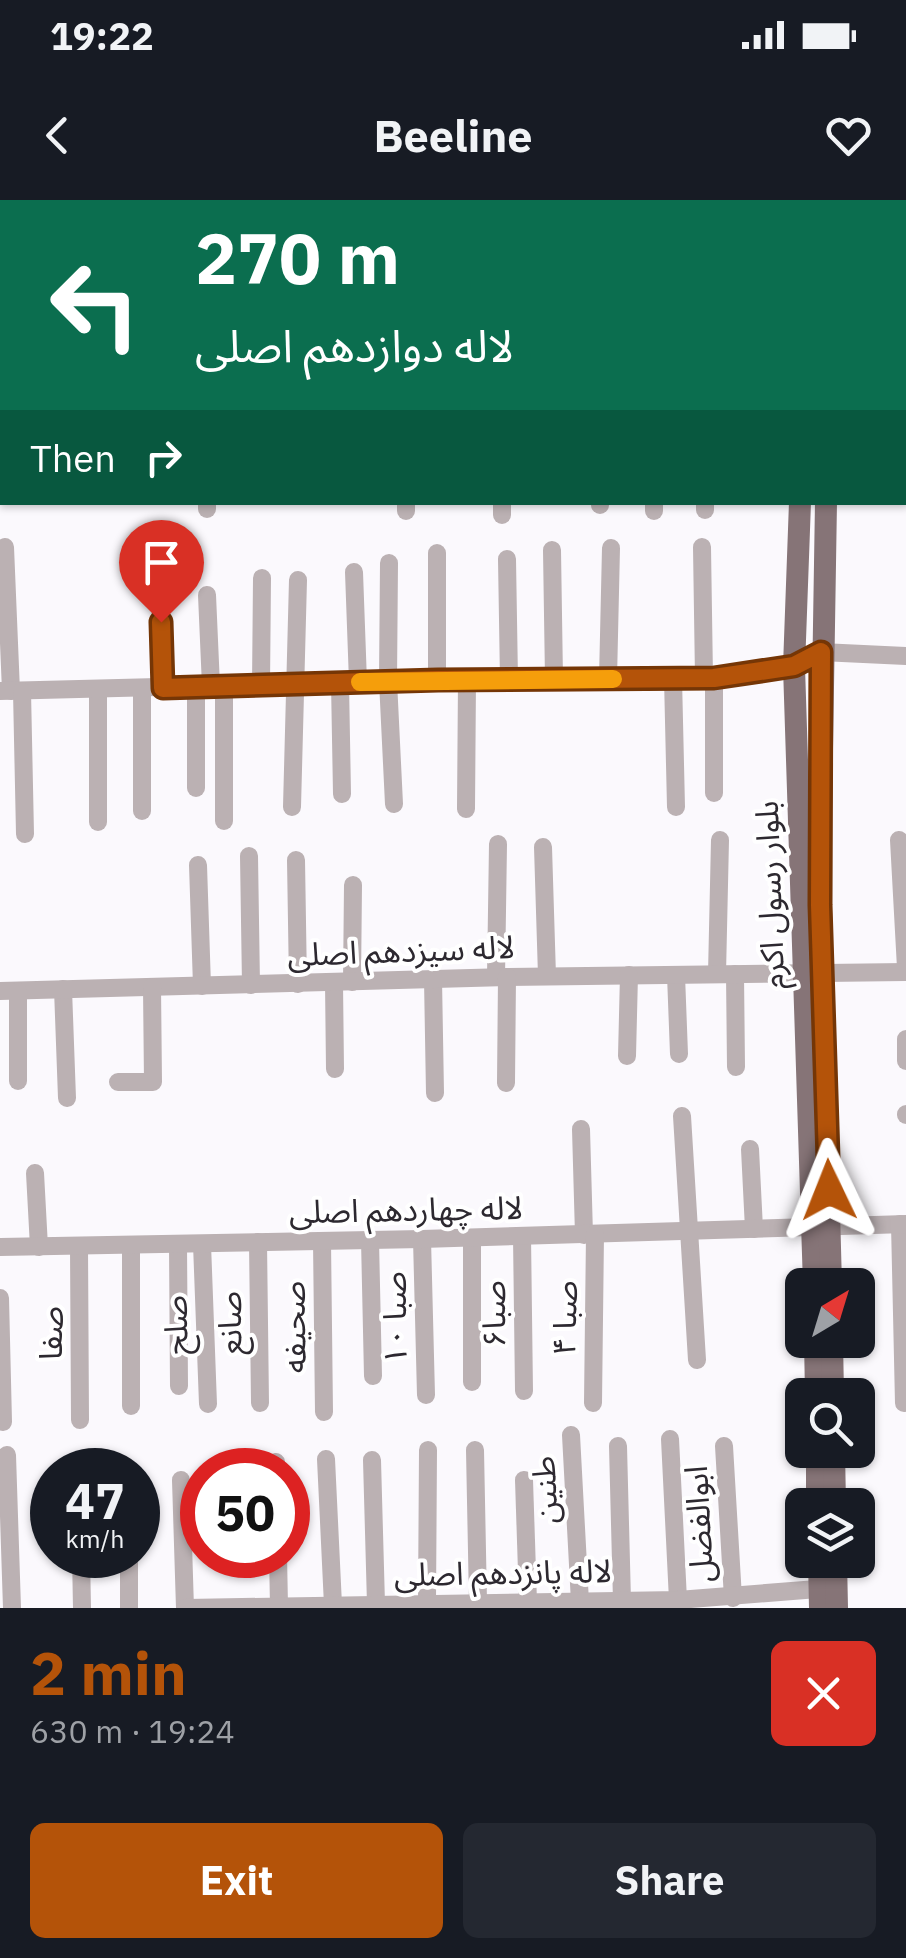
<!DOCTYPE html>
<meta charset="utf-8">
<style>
:root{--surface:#171b24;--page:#242831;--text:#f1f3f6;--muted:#9ea1a6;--accent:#b45309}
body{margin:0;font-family:"IBM Plex Sans","Noto Sans Arabic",sans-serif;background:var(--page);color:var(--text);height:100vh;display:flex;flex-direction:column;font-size:38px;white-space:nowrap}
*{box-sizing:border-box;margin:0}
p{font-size:32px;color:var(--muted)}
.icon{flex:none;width:55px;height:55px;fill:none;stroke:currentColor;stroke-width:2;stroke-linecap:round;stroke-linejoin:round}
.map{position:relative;height:1408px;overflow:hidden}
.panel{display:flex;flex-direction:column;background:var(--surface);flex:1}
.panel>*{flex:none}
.banner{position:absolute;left:0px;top:0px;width:908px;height:305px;box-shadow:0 2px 8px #0004;background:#0b6e4f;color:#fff;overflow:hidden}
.needle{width:65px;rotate:38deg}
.controls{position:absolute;left:785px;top:1068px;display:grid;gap:20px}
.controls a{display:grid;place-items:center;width:90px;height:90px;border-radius:15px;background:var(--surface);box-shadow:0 2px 8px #0004;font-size:50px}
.speed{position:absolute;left:30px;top:1248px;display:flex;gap:20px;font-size:50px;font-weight:700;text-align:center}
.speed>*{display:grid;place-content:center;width:130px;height:130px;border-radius:50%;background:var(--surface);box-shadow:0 2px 8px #0004;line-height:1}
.speed small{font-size:25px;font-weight:400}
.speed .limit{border:15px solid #d22;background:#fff;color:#111}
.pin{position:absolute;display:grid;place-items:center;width:85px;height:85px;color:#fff;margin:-102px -42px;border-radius:50% 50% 50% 0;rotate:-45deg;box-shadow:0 0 10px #0007}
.pin .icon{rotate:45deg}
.me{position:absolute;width:110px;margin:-55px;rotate:358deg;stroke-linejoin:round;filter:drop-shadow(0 0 8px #0008)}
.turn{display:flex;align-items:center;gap:35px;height:210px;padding:0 30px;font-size:45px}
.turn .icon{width:130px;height:130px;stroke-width:2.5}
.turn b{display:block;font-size:70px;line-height:85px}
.then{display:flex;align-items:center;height:95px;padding:0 30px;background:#0003;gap:20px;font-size:38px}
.round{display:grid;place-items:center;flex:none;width:105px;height:105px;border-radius:15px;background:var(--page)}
.headline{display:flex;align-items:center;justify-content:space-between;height:170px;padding:0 30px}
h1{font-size:60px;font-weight:700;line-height:75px;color:var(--accent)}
.button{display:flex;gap:20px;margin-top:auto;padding:20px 30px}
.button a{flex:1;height:115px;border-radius:15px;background:var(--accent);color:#fff;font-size:40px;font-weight:700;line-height:115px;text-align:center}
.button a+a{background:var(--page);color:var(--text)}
.status{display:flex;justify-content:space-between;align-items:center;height:70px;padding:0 50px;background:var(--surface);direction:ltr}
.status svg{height:28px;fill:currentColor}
header{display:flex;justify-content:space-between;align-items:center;height:130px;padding:0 30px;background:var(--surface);font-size:45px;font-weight:700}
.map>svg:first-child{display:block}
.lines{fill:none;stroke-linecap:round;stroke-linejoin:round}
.minor{stroke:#bbb1b3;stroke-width:18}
.major{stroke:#867477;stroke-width:22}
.route-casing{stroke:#753606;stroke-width:25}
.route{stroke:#b45309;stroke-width:18}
.slow{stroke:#f59e0b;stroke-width:18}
.labels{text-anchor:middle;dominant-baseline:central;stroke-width:8;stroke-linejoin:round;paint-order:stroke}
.street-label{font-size:32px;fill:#2d2930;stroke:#fff}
</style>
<div class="status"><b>19:22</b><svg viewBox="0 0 49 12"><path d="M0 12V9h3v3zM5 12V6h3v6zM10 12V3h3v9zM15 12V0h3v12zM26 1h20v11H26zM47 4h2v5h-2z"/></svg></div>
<header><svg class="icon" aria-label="back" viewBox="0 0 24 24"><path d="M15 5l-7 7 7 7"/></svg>Beeline<svg class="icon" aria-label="heart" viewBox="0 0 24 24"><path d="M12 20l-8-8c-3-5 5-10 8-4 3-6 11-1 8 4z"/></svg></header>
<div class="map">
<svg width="906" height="1408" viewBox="0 0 906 1408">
<rect width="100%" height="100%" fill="#fbf9fd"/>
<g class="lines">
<g class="minor">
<path d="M221,0V2"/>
<path d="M905,146H906"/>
<path d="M0,180H2"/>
<path d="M207,302V309"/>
<path d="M406,302V311"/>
<path d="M502,302V315"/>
<path d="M600,302V305"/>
<path d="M654,302V311"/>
<path d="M705,302V310"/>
<path d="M5,347L11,491"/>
<path d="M702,347L704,478"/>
<path d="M552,350L554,479"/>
<path d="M437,353V480"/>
<path d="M159,356L163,487"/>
<path d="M507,359L509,480"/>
<path d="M389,363L388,481L394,604"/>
<path d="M354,372L358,482"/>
<path d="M207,395L211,486"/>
<path d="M673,478L676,607"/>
<path d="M714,478V593"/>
<path d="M608,479L611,348"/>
<path d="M340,483L342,594"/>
<path d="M261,485L262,378"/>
<path d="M142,488V611"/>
<path d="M98,489V622"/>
<path d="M0,491L437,480L714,478L794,467L821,452L906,456"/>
<path d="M22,491L25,634"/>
<path d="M196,588V487"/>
<path d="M292,607L298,380"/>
<path d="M466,609L467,480"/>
<path d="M224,621V486"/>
<path d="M899,640L906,768"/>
<path d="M543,647L547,776"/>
<path d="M249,656L251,785"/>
<path d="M296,660L298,784"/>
<path d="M198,665L202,786"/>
<path d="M717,774L720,640"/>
<path d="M735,774L736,867"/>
<path d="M676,775L679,854"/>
<path d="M496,777L498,644"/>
<path d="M433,779L435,893"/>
<path d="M352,782L353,685"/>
<path d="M334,783L335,869"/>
<path d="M63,789L67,898"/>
<path d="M0,791L507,777L906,772"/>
<path d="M18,791V881"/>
<path d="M627,856L629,775"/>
<path d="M906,861V839"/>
<path d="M118,882H153L152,787"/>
<path d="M506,883L507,777"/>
<path d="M906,914V915"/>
<path d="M682,916L697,1160"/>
<path d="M581,929L584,1035"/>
<path d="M750,949L754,1029"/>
<path d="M35,973L39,1047"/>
<path d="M900,1024L904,1203"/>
<path d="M522,1036L524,1191"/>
<path d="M472,1038V1182"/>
<path d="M422,1039L426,1195"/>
<path d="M370,1040L373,1176"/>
<path d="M322,1041L324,1212"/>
<path d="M258,1042L260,1203"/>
<path d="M178,1044L179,1186"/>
<path d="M202,1044L208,1204"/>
<path d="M131,1045V1206"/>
<path d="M79,1046L80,1220"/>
<path d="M0,1047L422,1039L906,1024"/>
<path d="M0,1098L3,1222"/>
<path d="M593,1203L595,1034"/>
<path d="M571,1235L580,1402"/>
<path d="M670,1239L678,1400"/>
<path d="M618,1246L622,1401"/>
<path d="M724,1246L733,1398"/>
<path d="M475,1250L478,1402"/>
<path d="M7,1255L12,1408"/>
<path d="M326,1259L333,1405"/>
<path d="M372,1260L376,1404"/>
<path d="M276,1262L277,1270"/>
<path d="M79,1263V1270"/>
<path d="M181,1280L185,1408"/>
<path d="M524,1280L528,1402"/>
<path d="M81,1355L82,1408"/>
<path d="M129,1355V1408"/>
<path d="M278,1355L279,1406"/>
<path d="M427,1403L428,1250"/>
<path d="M186,1408L678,1400L830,1388"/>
</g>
<g class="major">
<path d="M810,2V0"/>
<path d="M836,2V0"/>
<path d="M800,302L794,467L814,1085"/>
<path d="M826,302L820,672L831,1085"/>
<path d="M815,1140L816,1195"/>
<path d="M832,1140L833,1195"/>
<path d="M817,1250V1305"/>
<path d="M834,1250L835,1305"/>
<path d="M819,1360L820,1408"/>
<path d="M836,1360L837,1408"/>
</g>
</g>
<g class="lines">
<g class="route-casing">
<path id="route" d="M161,422L163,488L438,480L714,478L794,466L821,452L820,705L829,990"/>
</g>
<use href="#route" class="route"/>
<path class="slow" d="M360,482L613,479"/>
</g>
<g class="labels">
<g class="street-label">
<text transform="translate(769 695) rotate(-92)">بلوار رسول اکرم</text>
<text transform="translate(401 750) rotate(-2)">لاله سیزدهم اصلی</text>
<text transform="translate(406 1009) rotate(-1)">لاله چهاردهم اصلی</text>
<text transform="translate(493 1114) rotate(-91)">صبا۶</text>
<text transform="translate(394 1118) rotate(-91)">صبا ۱۰</text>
<text transform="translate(564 1118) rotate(-89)">صبا ۴</text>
<text transform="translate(229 1123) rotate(-91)">صانع</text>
<text transform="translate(175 1125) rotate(-92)">صلح</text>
<text transform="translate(293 1127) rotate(-91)">صحیفه</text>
<text transform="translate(50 1133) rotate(-90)">صفا</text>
<text transform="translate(544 1290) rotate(-93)">طنین</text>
<text transform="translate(698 1324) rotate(-93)">ابوالفضل</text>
<text transform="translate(503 1372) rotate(-1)">لاله پانزدهم اصلی</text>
</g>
</g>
</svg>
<div class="controls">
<a><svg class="needle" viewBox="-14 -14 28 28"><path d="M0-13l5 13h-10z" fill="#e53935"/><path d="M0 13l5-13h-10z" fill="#9ea1a6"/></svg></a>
<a><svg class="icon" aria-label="search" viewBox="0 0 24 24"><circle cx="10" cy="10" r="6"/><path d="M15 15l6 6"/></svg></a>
<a><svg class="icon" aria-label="layers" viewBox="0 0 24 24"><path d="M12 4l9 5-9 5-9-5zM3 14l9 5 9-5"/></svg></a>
</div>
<div class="speed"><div>47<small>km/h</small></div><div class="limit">50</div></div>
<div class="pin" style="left:161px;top:422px;background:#d93025"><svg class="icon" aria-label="arrive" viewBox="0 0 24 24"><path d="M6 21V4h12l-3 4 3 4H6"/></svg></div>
<svg class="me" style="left:829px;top:990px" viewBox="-20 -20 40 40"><path d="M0-17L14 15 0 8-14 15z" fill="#b45309" stroke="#fff" stroke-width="4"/></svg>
<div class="banner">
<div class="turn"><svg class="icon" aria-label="left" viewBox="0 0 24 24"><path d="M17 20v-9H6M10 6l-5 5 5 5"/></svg><div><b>270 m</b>لاله دوازدهم اصلی</div></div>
<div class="then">Then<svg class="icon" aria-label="right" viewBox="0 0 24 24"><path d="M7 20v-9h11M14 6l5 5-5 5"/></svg></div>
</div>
</div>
<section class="panel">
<div class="headline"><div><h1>2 min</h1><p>630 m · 19:24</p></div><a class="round" style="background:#d93025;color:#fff"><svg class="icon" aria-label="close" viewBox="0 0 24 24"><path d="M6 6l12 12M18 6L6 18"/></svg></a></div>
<div class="button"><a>Exit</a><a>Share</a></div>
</section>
